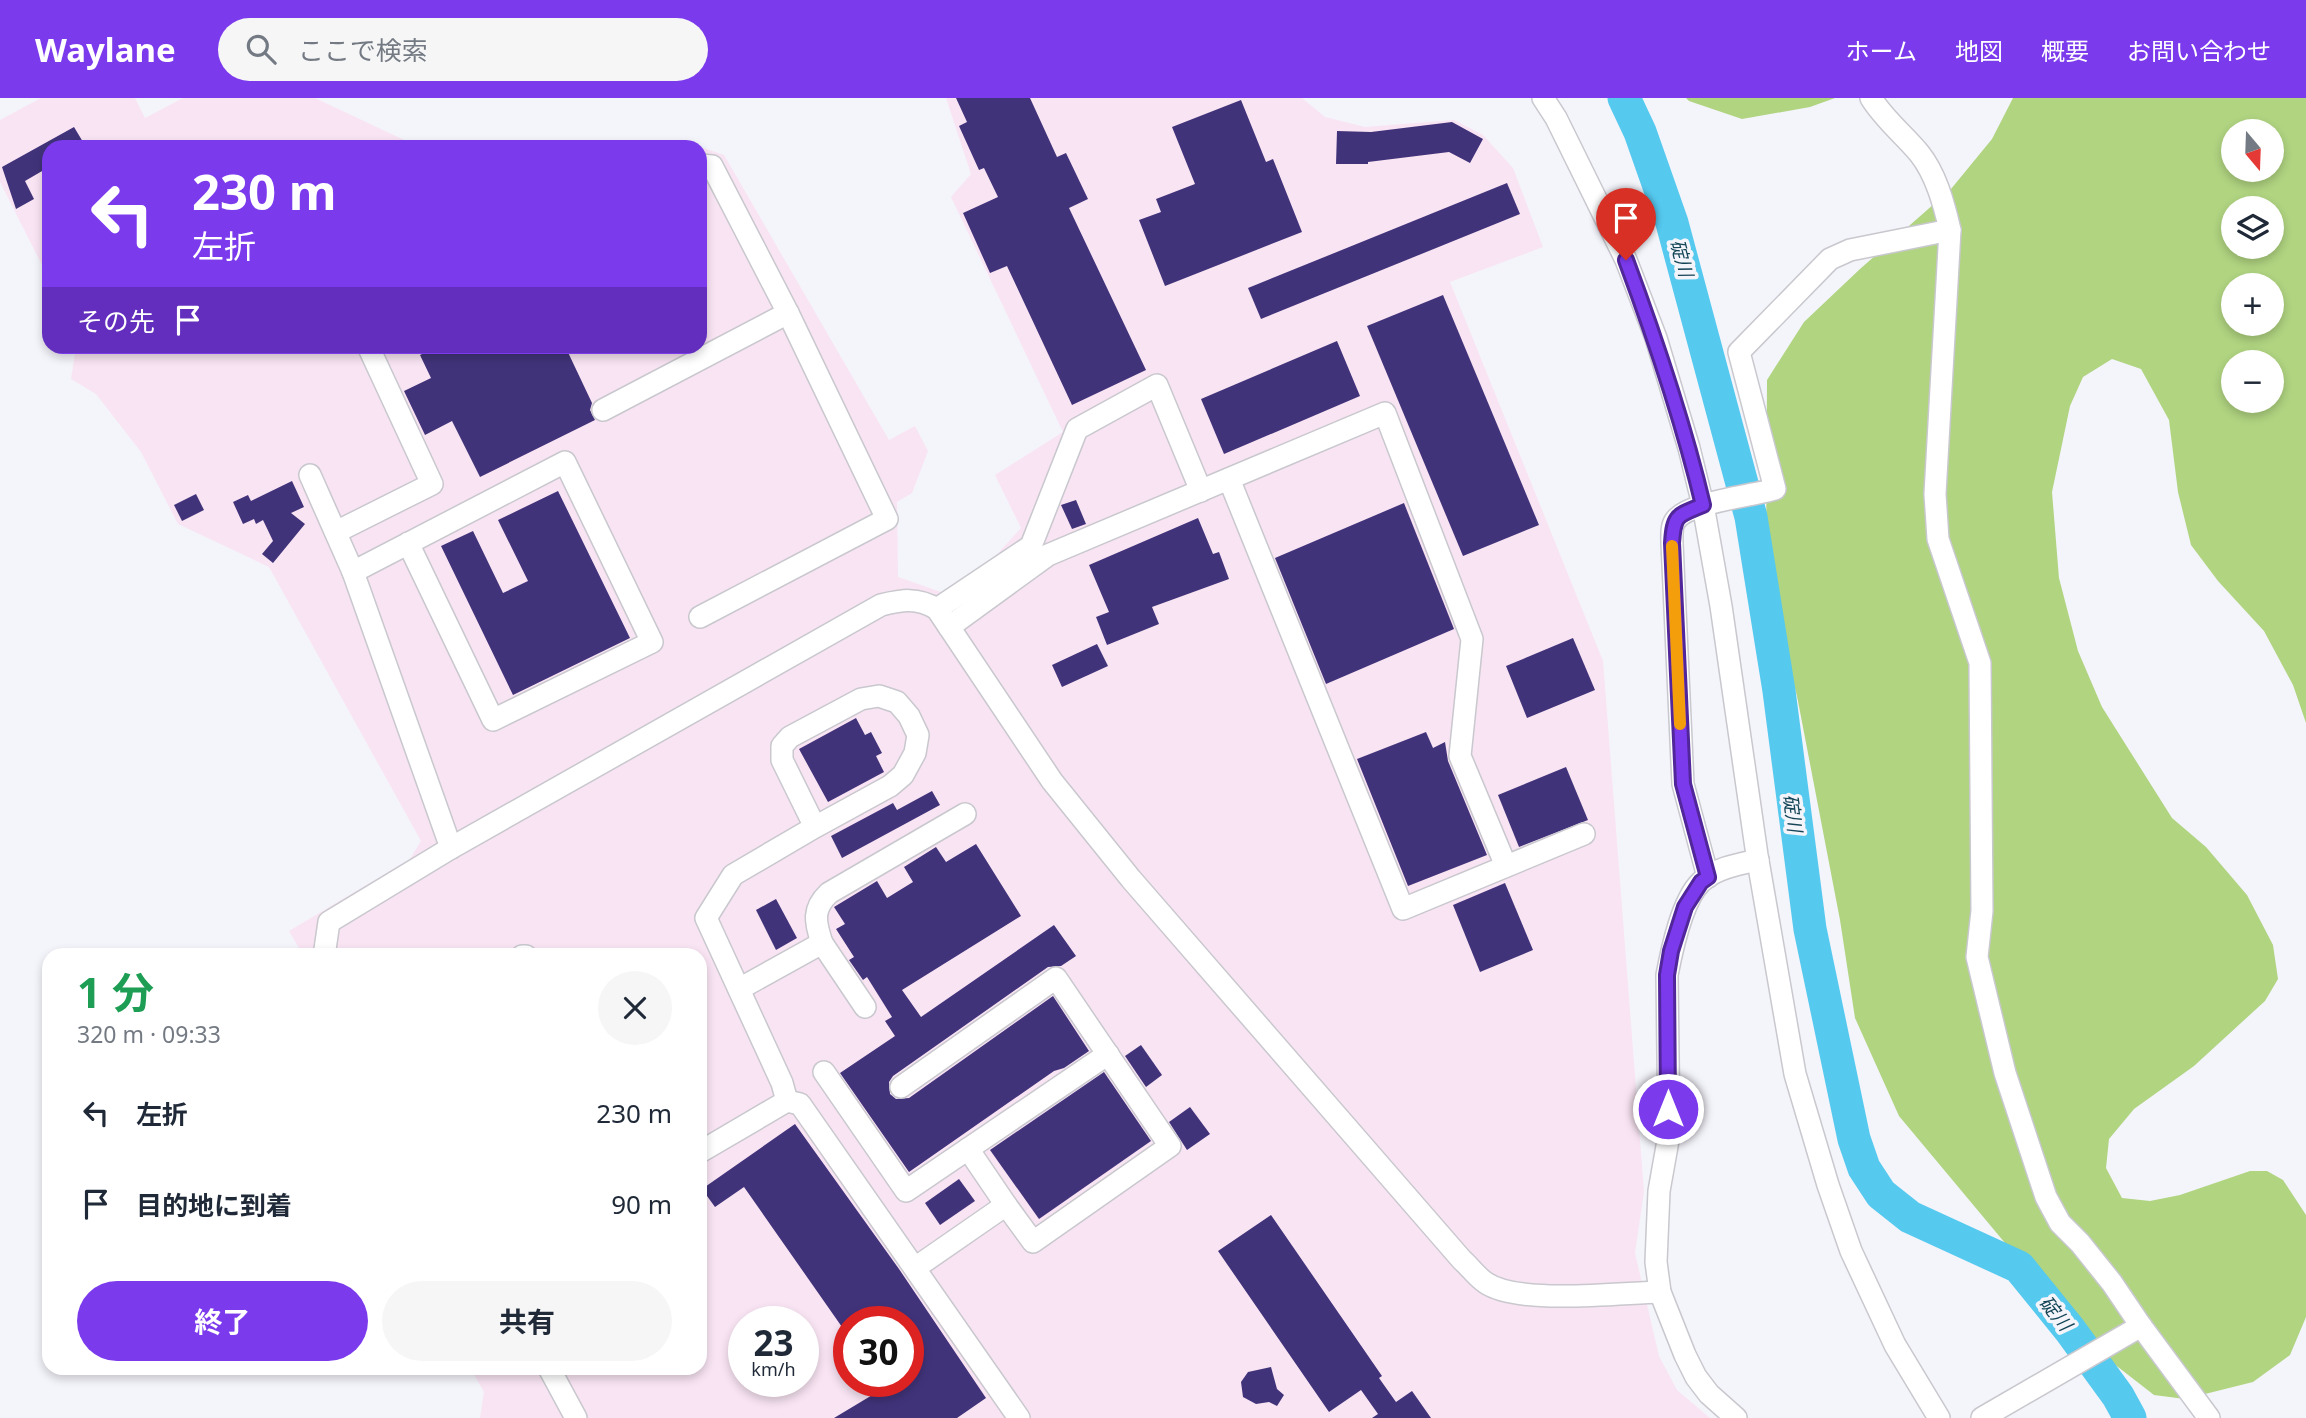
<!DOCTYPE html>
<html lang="ja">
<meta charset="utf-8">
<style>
:root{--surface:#fff;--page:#f6f6f7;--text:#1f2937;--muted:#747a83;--accent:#7c3aed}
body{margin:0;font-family:"Noto Sans","Noto Sans JP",sans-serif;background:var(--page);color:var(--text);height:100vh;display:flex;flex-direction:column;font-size:26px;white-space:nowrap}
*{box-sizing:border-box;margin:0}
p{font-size:23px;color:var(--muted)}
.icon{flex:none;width:38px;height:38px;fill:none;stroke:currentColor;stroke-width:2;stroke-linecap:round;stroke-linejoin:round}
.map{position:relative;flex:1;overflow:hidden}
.sheet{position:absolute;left:42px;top:850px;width:665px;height:427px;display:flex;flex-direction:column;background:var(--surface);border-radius:21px;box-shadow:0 4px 10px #0003}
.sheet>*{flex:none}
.top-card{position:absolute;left:42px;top:42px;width:665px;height:214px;border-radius:21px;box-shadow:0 4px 10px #0003;background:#7c3aed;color:#fff;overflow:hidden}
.needle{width:46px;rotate:161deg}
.fabs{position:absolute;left:2221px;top:21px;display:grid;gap:14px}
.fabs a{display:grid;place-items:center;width:63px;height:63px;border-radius:50%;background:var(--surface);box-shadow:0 4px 10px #0003;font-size:35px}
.speed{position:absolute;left:728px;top:1208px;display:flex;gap:14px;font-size:35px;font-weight:700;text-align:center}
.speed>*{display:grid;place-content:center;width:91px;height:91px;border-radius:50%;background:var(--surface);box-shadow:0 4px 10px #0003;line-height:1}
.speed small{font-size:18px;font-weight:400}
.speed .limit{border:10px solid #d22;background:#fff;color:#111}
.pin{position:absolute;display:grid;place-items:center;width:60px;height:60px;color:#fff;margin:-72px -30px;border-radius:50% 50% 50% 0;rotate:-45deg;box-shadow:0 0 7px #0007}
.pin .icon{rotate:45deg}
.me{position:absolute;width:77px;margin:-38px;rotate:0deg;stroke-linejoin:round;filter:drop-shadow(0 0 5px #0008)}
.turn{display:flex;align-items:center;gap:24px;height:147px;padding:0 35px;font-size:32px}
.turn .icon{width:91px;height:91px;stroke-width:2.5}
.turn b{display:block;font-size:49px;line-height:60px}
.then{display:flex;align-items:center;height:66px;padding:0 35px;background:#0003;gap:14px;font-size:26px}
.round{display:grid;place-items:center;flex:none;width:74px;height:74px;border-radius:37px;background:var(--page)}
.headline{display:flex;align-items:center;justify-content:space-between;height:119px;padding:0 35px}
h1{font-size:42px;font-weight:700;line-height:52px;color:#1e9e55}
.primary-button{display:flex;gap:14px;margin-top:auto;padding:14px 35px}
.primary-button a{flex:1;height:80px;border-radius:42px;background:var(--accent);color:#fff;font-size:28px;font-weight:700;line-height:80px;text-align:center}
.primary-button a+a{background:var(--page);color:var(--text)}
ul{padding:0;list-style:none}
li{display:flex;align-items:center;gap:21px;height:91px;padding:0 35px}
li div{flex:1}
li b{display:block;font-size:26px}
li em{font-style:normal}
header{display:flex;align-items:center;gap:42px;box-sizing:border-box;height:98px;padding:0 35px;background:var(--accent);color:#fff}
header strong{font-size:33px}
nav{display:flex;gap:38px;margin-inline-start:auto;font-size:24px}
.search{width:490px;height:63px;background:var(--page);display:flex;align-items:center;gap:18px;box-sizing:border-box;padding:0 24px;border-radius:38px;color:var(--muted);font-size:26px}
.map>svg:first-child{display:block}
.industrial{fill:#f9e4f3;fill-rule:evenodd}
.forest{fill:#b0d480;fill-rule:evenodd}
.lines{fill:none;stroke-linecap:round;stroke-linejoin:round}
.river{stroke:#56c9ef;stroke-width:33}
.building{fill:#41337a}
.minor-casing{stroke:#c8c8ce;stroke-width:24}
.minor{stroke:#fff;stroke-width:21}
.route-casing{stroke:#51269a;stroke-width:18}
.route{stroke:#7c3aed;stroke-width:12}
.slow{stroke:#f59e0b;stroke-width:12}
.labels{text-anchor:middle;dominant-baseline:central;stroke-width:7;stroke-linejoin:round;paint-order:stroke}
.water-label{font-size:19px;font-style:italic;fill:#144556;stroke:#f4f4fb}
</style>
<header>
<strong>Waylane</strong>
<div class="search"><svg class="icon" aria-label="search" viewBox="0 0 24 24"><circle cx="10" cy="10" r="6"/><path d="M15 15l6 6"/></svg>ここで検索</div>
<nav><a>ホーム</a><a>地図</a><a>概要</a><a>お問い合わせ</a></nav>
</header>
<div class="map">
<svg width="2306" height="1320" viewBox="0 0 2306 1320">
<rect width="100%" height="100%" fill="#f4f4fb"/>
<g class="industrial">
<path d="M41,0H135L145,20L183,0H315L419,49H49V181L0,84V22Z"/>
<path d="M946,0H1302L1325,19L1365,29L1454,22L1483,37L1513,70L1543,149L1450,184L1603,563L1644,1094L1635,1155L1659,1258L1677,1292L1710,1320H480L484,1294L471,1271L700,1270V858L303,857L289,833L410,761L421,743L269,469L178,426L141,354L96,296L71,281L76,249L700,248V49L724,57L889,342L915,328L928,353L912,395L897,404L898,479L941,494L990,464L1021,430L995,377L1063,334L951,99L971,76ZM744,1223H803V1283H744ZM849,1223H908V1283H849Z"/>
</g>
<g class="forest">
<path d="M1686,0H1835L1810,9L1742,21L1689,3Z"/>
<path d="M2013,0H2306V625L2293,587L2264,533L2218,483L2191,447L2178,394L2169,322L2141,271L2112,261L2083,279L2070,308L2052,394L2059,480L2078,553L2102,609L2172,720L2206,749L2247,797L2273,847L2278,881L2265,903L2194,968L2134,1011L2109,1041L2106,1070L2122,1100L2150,1103L2180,1097L2250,1073H2267L2283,1082L2306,1117V1219L2290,1257L2253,1284L2185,1301L2154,1297L2091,1248L1899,1018L1855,920L1840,822L1797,598L1766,478L1767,282L1804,224L1860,171L1951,91L1992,41ZM2233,33H2272V72H2233ZM2233,110H2272V149H2233ZM2233,187H2272V226H2233ZM2233,264H2272V303H2233Z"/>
</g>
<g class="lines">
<path class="river" d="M1624,0L1640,34L1672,125L1751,419L1779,593L1810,831L1854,1041L1864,1070L1881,1096L1910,1119L2019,1169L2070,1232L2118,1298L2130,1320"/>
</g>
<g class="building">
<path d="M956,0H1030L1057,59L1066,55L1088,101L1069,110L1146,272L1072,307L1007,168L990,175L963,115L998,99L984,70L979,72L959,28L967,24Z"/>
<path d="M1241,2L1266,64L1273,61L1302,134L1165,188L1139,122L1161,114L1156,101L1195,86L1172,29Z"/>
<path d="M1452,24L1483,41L1470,65L1449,54L1368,64V66H1336L1337,33L1371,34Z"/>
<path d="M74,29L86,49H49V69L25,83L34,101L16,111L2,69Z"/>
<path d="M1507,85L1520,116L1261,221L1248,190Z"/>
<path d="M1443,197L1539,427L1463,458L1367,228Z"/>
<path d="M1337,243L1360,298L1224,356L1201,301Z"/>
<path d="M438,248H565L592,305L590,312L595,322L480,379L452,323L425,337L404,293L431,280L420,257Z"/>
<path d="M292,383L304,409L291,415L305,426L273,465L262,456L273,443L263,422L256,426L254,421L243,426L233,404L248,397L251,403Z"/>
<path d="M558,393L630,540L513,597L441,448L473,433L503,495L528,483L498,422Z"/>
<path d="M196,396L204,412L182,423L174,407Z"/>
<path d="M1076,402L1086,426L1072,431L1061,407Z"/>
<path d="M1404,405L1454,531L1326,586L1275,460Z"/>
<path d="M1198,420L1213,456L1219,454L1229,481L1152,509L1159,526L1107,547L1096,519L1109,514L1089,467Z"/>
<path d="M1573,540L1595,592L1527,620L1506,568Z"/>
<path d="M1097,546L1108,568L1062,589L1052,567Z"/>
<path d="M856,620L865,637L871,634L882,655L876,658L884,674L828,704L799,651Z"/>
<path d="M1426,634L1433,650L1445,644L1448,663L1487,757L1408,788L1357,661Z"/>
<path d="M1566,669L1588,722L1519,749L1498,697Z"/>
<path d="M932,693L940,707L842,760L831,738L893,705L897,712Z"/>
<path d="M976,746L1021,818L902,892L921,919L1054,827L1076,858L1061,868L1048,869L893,978L889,984L890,996L896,1001L909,1000L1053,898L1089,953L1064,970L1054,973L909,1074L840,975L895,938L885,923L892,919L867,879L863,882L849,862L854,859L836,831L845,826L834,809L877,783L887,800L913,784L904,769L936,749L946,764Z"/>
<path d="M1505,785L1533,852L1480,874L1453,807Z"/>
<path d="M776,801L797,840L776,852L756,812Z"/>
<path d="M1141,947L1162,977L1146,989L1125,958Z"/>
<path d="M1104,974L1151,1043L1039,1121L990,1052Z"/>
<path d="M1190,1009L1210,1036L1187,1052L1169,1024Z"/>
<path d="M795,1026L899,1171L986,1300L957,1320H834L884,1290L879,1283H908V1223H849V1239L744,1089L715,1109L702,1091Z"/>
<path d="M959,1081L975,1103L940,1127L925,1105Z"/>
<path d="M1271,1117L1382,1278L1379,1280L1396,1304L1412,1293L1431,1320H1372L1378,1316L1361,1292L1329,1314L1218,1153Z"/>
<path d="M1271,1269L1277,1291L1284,1297L1277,1308L1269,1304L1256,1306L1243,1299L1241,1284L1248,1274Z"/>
</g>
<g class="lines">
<g class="minor-casing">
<g id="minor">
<path d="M1543,0L1556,20L1626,162L1656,240L1689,350L1703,407L1721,508L1757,757L1795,976L1828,1087L1851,1153L1895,1247L1939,1320"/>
<path d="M1871,0C1884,21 1903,36 1919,55C1936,76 1944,106 1950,132L1935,396L1938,441L1980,565L1982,813L1977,859L2005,975L2046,1099L2060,1125L2080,1145L2112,1185L2141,1228L2209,1320"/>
<path d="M603,312L788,215"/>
<path d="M310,377L353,474L451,750"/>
<path d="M1229,381L1403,811L1584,736"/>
<path d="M336,434L432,386L368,248"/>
<path d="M353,474L565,364L652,544L493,622L408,445"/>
<path d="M937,511L1031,448L1077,331L1157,287L1201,393"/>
<path d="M700,519L887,421L788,215L712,68L700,67"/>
<path d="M949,529L1048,457L1385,315L1472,541L1460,658L1506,768"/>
<path d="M1708,779L1683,686L1672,445C1672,438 1671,429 1675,423C1687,404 1753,398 1775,391L1739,254L1830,161L1850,152L1950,132"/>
<path d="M822,845C815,824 812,811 829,795L965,716"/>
<path d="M324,858L329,824L451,750L881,507C902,502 917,499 937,511L1052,683L1131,781L1462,1162C1470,1169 1477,1179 1486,1185C1519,1207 1619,1195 1660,1194"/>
<path d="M522,858H526"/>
<path d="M739,891L822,845L865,909"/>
<path d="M824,974L906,1093L1108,956"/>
<path d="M901,989L1056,880L1170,1048L1033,1144L1006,1107L915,1170"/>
<path d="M787,1003L782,985L706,820L733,777L815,729L782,662V648L790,639L861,601L879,598L897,604L909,618L918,637L915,655L903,677L890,688L815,729"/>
<path d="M968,1051L1006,1107"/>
<path d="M700,1054L787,1003L800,1006L1019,1320"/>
<path d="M549,1270L576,1320"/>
<path d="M1736,1320L1709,1296L1696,1279L1685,1257L1660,1194L1656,1164L1659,1093L1669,1037L1667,877C1672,851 1682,802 1701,784C1715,770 1739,766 1758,762"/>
<path d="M1982,1320L2141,1228"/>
</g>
</g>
<use href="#minor" class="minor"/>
</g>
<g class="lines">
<g class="route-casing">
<path id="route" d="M1626,162C1656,243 1683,323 1703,407C1677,418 1674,416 1672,445L1683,686L1708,779L1701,784L1685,809L1671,853L1667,877L1668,1011"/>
</g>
<use href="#route" class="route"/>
<path class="slow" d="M1672,448L1680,626"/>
</g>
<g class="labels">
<g class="water-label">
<text transform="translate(1682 160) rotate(75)">碇川</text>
<text transform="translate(1793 715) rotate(82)">碇川</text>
<text transform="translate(2056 1215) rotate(51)">碇川</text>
</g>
</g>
</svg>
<div class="fabs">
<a><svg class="needle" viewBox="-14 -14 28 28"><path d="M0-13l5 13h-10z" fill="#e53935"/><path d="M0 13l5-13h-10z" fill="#747a83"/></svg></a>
<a><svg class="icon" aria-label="layers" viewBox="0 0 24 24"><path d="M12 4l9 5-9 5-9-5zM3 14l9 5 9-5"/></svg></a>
<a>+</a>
<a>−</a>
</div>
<div class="speed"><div>23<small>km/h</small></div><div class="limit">30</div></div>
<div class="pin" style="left:1626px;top:162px;background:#d93025"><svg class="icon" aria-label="arrive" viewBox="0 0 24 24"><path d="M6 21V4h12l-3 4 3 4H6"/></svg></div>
<svg class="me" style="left:1668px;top:1011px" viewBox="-20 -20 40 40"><circle r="17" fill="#7c3aed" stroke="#fff" stroke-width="3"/><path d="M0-11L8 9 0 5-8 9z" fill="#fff"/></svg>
<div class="top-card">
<div class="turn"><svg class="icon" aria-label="left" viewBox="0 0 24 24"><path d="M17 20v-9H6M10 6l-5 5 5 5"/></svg><div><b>230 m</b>左折</div></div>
<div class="then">その先<svg class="icon" aria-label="arrive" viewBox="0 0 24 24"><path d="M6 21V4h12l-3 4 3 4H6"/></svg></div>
</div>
<section class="sheet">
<div class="headline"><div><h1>1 分</h1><p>320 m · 09:33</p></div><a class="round"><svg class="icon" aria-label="close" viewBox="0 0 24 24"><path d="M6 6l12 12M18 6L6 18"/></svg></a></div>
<ul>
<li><svg class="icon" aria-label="left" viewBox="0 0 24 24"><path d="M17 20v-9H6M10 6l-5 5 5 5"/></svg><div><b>左折</b></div><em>230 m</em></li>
<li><svg class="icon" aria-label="arrive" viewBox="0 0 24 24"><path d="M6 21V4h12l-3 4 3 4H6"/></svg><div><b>目的地に到着</b></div><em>90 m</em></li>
</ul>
<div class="primary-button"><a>終了</a><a>共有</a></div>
</section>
</div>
